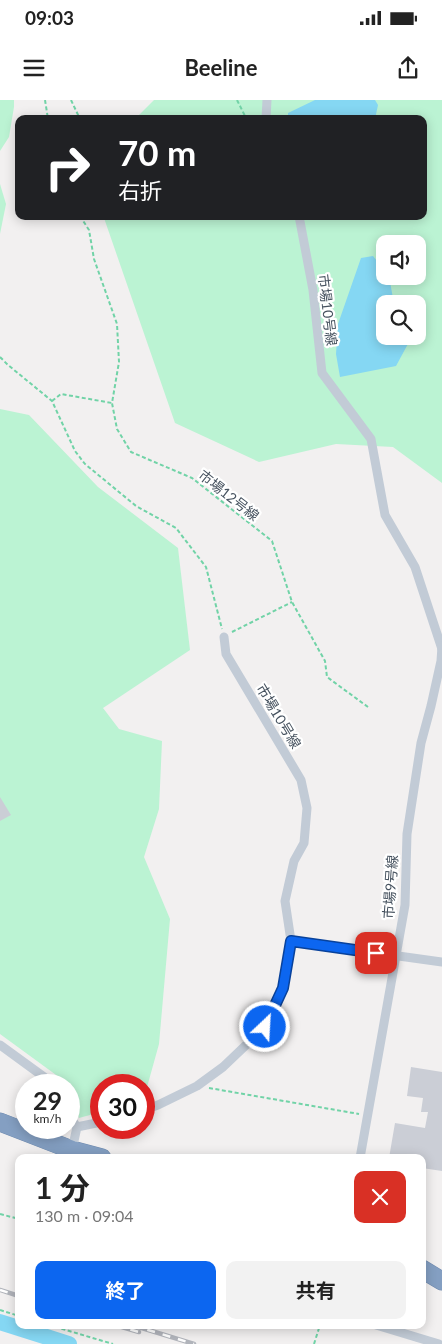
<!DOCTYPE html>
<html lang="ja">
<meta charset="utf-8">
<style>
:root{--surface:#fff;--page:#f2f2f2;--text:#222;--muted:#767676;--accent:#0c66f0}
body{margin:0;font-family:Lato,"Noto Sans JP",sans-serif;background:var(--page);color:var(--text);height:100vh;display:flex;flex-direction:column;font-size:19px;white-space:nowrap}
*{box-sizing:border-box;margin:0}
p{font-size:16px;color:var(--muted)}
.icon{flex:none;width:28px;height:28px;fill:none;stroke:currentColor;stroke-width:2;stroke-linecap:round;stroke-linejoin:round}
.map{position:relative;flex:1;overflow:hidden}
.sheet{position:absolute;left:15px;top:1054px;width:411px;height:175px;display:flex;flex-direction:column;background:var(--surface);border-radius:10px;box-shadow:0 2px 12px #0003}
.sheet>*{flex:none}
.top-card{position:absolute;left:15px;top:15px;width:412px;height:105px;border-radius:10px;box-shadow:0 2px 12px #0003;background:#202124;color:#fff;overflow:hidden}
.tools{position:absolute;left:376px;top:135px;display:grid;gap:10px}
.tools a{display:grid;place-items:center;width:50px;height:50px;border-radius:10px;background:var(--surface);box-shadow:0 2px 12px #0003;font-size:25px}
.speed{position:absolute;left:15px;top:974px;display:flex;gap:10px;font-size:25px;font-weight:700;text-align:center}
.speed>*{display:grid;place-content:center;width:65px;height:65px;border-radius:50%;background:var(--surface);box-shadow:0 2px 12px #0003;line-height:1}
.speed small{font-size:12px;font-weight:400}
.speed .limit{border:8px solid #d22;background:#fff;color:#111}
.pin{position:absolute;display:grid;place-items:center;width:42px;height:42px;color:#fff;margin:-21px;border-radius:10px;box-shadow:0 2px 8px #0006}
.me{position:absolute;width:55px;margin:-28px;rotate:25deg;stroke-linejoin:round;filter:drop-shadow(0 0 4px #0008)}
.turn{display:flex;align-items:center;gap:18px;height:105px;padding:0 20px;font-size:22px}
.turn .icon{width:65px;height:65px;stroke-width:2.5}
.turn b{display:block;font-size:35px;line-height:42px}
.round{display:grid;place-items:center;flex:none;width:52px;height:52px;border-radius:10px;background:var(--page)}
.overview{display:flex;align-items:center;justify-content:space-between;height:85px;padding:0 20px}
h1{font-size:30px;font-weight:700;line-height:38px}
.primary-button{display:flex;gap:10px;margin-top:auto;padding:10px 20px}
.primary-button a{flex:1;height:58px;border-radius:10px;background:var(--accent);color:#fff;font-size:20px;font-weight:700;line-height:58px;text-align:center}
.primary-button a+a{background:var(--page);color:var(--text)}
.status{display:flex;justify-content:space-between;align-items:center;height:35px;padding:0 25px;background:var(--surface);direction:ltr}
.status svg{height:14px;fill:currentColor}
header{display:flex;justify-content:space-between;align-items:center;height:65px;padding:0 20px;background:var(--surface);font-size:22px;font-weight:700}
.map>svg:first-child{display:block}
.green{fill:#bbf3d3;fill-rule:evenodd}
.water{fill:#85d7f3}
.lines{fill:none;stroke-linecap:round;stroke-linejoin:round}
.river{stroke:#85d7f3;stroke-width:16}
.building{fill:#cbced6}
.highway-casing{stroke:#6f8aae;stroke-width:19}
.path{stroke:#71d3a7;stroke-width:2;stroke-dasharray:4 2.5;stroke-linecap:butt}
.street{stroke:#c2cbd6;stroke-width:9}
.highway{stroke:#849fc2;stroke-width:18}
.rail-casing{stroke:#b1b4bb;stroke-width:4.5}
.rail{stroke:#fff;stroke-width:2.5;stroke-dasharray:8;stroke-linecap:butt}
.route-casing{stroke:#08429c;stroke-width:12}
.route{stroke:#0c66f0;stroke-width:9}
.labels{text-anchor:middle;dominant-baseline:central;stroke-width:4.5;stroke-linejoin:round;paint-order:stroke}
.street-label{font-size:14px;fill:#46525f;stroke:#fff}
</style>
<div class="status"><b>09:03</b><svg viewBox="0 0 49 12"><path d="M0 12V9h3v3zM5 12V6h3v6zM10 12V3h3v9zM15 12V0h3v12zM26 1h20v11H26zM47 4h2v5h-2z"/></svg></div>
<header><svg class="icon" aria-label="menu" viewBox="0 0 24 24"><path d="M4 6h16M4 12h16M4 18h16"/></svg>Beeline<svg class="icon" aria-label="share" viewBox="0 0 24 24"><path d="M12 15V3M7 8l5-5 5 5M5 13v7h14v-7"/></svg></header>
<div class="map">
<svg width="442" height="1244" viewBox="0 0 442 1244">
<rect width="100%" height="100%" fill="#f2f0f0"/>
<g class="green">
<path d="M0,0H14V7L9,37L0,51Z"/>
<path d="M154,0H442V383L393,347L336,344L259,362L175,323L104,118V116H424V19H135ZM385,144H418V176H385ZM385,204H418V236H385Z"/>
<path d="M0,84L6,104L0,134Z"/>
<path d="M0,309L29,315L98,387L178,448L190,550L103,608L119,629L162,641L159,709L144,757L170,819L159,944L144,998V985H101V1012L79,1018L69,994V985H65L63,980L0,934Z"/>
</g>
<g class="water">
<path d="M315,0H375L378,5L375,19H288V13Z"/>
<path d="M373,156L385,171V176H389L394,204H385V236H407L409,242L396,266L340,277L336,254L338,224L361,158Z"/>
</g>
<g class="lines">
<path class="river" d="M0,1222L69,1244"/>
</g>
<g class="building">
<path d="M0,697L11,715L0,721Z"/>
<path d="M411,967L442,972V1071L422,1068V1058H389L395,1023L425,1028L428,1012H421L423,998L407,996Z"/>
</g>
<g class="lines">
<g class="highway-casing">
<g id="highway">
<path d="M0,1022L72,1050L102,1058"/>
<path d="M422,1169L442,1181"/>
</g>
</g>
<g class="path">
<path d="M45,0L48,19"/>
<path d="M71,0L80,19"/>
<path d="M237,0L245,16V19"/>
<path d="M80,116L89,130L94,159L117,224L119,262L112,303L117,329L131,352L192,378L272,441L292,502L325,561L327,577L368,607"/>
<path d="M0,257L8,265L52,301L75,351L85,364L136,406L176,428L206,467L222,529"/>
<path d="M52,301L61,294L112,303"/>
<path d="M232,532L292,502"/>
<path d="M209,988L359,1014"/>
<path d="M0,1114L19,1119"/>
<path d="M0,1210L19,1216"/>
<path d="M49,1225L113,1244"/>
<path d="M314,1244L320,1225"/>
</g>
<g class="street">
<path d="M266,19L267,0"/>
<path d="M299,116L313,190L322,273L371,339L385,415L415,467L442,549"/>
<path d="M291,841L442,862"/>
<path d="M0,945L55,985"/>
<path d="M144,1010L158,1005L197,986L223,967L265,927L283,888L291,841L285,801L294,761L304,743L307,708L301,680L226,554L224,537"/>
<path d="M69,1016L77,1027"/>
<path d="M77,1027L101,1022"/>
<path d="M72,1050L77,1027"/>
<path d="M360,1058L405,805L407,734L421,643L431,606L441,561L442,546"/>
<path d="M376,1225L439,1244"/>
</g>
<use href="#highway" class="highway"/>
<g class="rail-casing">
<g id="rail">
<path d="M0,1190L19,1196"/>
<path d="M115,1225L139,1232"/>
<path d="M132,1225L194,1244"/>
</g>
</g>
<use href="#rail" class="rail"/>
</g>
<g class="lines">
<g class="route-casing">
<path id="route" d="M265,927L283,888L291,841L376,853"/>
</g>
<use href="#route" class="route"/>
</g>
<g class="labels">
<g class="street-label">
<text transform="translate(328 210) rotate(83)">市場10号線</text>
<text transform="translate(229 395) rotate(38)">市場12号線</text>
<text transform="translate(279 616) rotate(59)">市場10号線</text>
<text transform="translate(390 787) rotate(-86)">市場9号線</text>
</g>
</g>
</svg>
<div class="tools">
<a><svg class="icon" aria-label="sound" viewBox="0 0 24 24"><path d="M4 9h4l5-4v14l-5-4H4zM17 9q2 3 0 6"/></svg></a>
<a><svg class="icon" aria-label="search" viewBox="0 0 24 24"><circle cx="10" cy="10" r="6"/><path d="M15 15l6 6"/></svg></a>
</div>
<div class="speed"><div>29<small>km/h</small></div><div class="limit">30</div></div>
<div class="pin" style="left:376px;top:853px;background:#d93025"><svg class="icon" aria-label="arrive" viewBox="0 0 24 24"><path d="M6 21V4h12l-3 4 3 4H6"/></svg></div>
<svg class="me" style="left:265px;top:927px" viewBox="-20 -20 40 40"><circle r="17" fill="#0c66f0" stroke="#fff" stroke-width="3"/><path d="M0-11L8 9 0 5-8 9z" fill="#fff"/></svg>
<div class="top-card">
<div class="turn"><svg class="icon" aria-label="right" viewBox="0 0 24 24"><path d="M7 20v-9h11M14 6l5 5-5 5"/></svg><div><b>70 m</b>右折</div></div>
</div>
<section class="sheet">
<div class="overview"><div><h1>1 分</h1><p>130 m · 09:04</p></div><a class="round" style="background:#d93025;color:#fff"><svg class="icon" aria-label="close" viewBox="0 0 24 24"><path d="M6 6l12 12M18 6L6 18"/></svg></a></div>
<div class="primary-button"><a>終了</a><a>共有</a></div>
</section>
</div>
